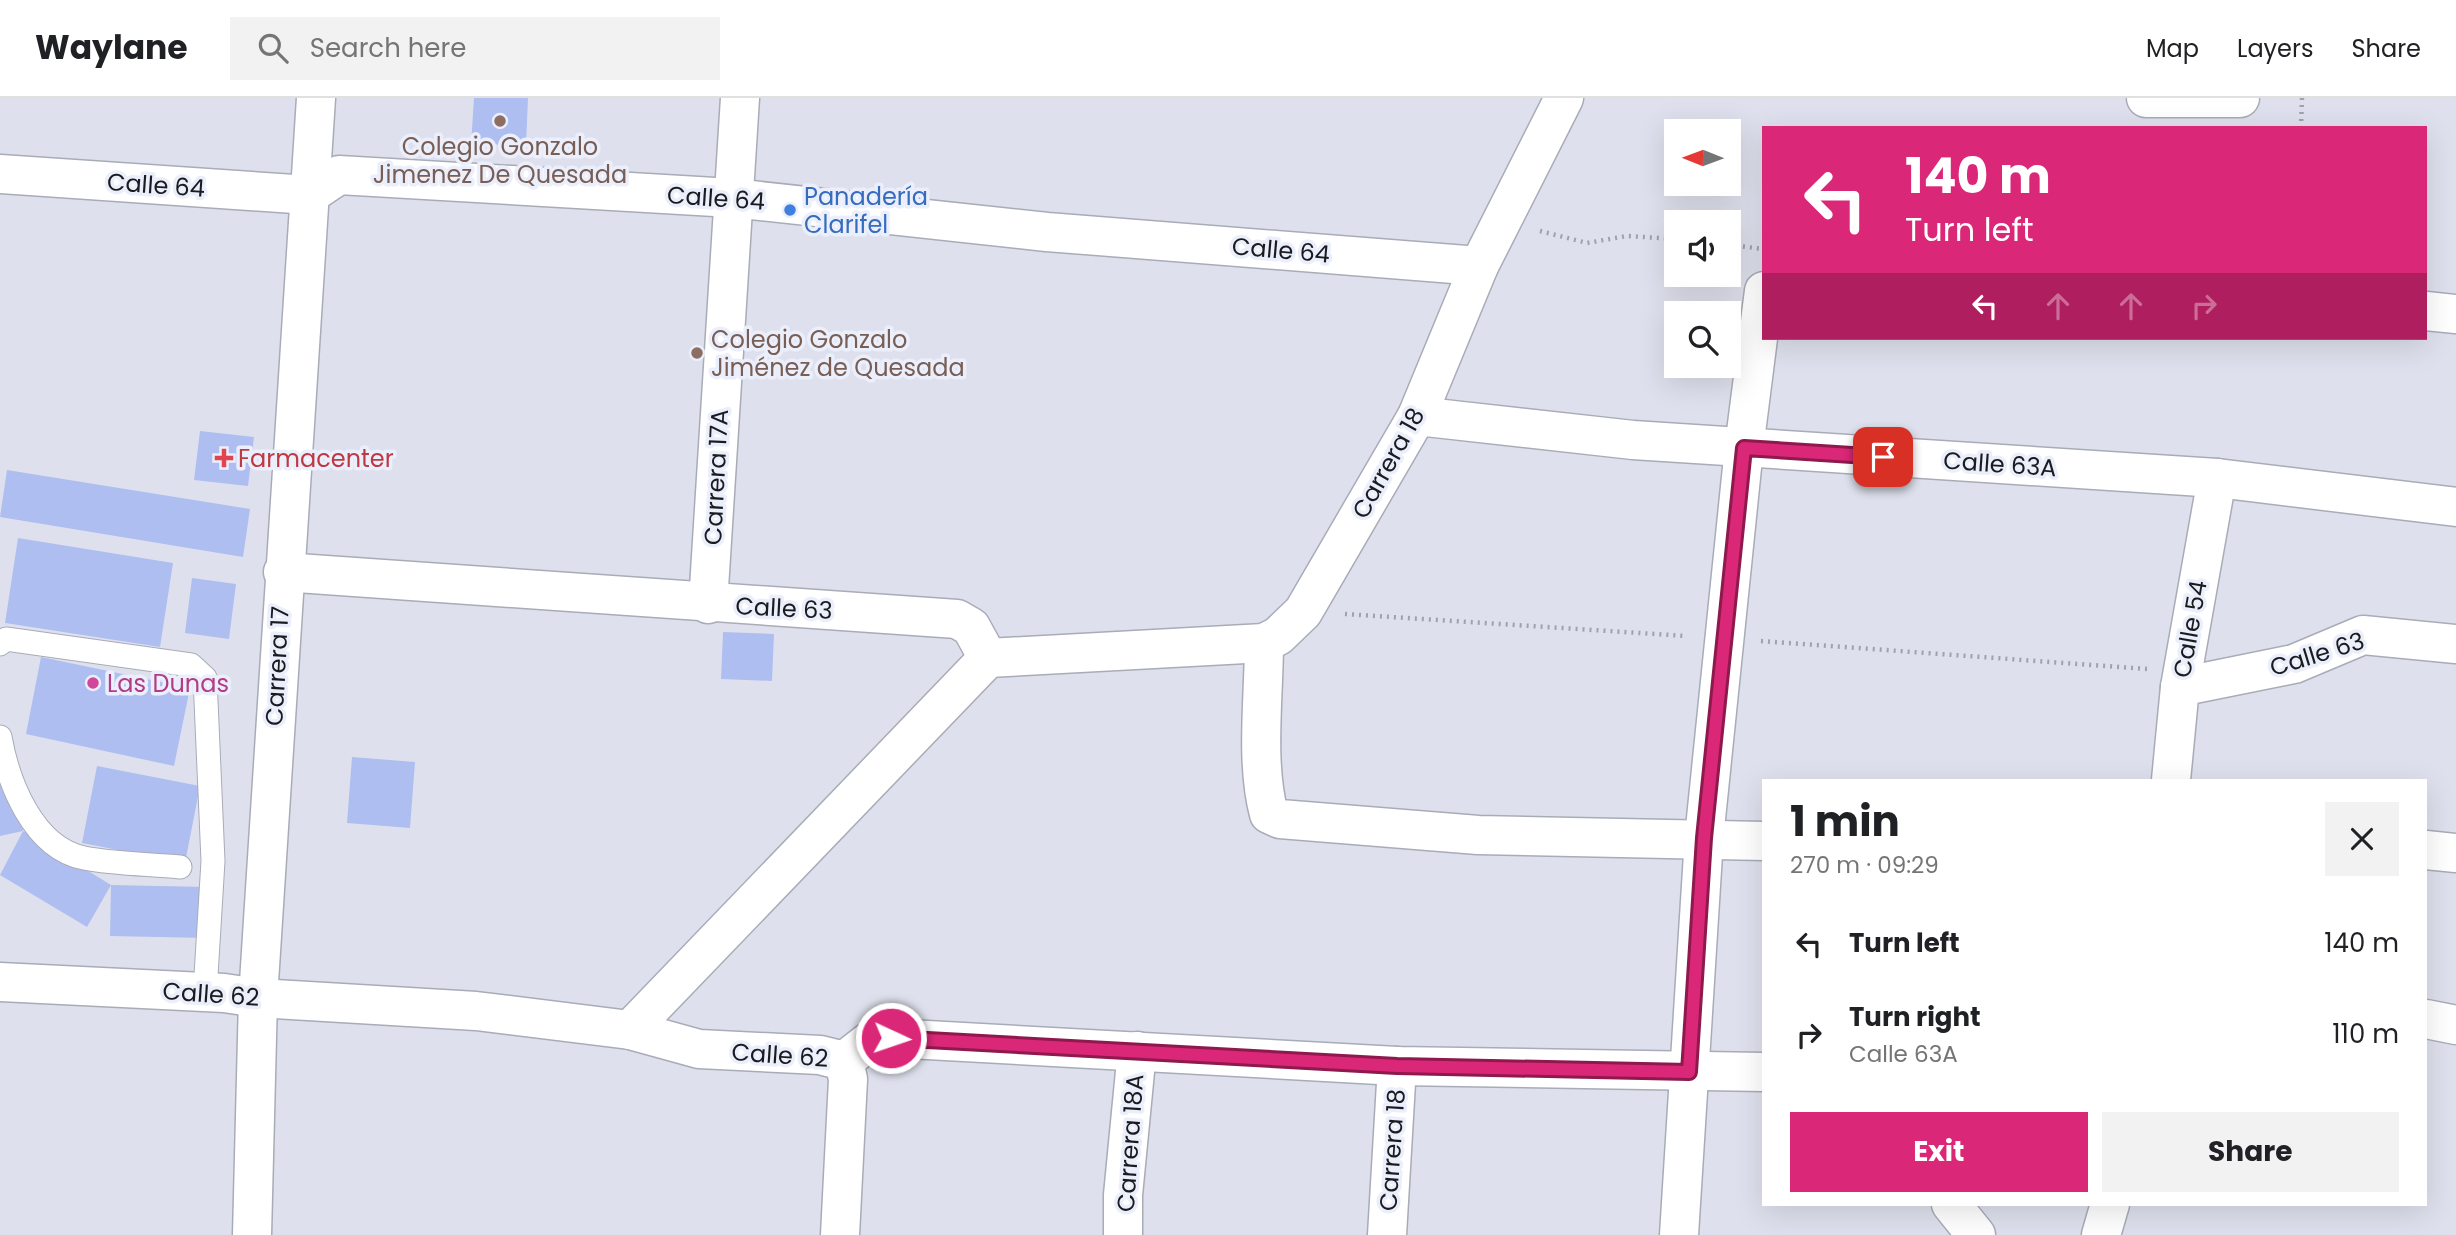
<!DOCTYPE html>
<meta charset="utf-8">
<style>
:root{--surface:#fff;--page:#f2f2f2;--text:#202124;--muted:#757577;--line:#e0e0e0;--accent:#db2777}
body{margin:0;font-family:Poppins,sans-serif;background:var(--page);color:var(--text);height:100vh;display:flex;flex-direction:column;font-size:26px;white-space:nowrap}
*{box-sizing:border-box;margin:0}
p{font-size:23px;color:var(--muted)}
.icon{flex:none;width:38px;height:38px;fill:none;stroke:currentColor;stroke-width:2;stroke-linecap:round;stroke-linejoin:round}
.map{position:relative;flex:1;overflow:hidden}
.side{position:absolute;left:1762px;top:681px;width:665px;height:427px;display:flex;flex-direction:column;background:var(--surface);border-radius:0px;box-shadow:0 7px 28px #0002}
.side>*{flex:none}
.top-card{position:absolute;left:1762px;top:28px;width:665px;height:214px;border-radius:0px;box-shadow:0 7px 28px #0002;background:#db2777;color:#fff;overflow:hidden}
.needle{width:46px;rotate:271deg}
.controls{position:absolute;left:1664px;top:21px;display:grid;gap:14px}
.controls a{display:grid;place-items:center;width:77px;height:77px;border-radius:0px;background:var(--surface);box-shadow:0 7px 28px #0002;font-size:35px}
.pin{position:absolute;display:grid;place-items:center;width:60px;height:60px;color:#fff;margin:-30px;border-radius:14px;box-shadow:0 4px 10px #0006}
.me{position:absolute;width:77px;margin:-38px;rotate:93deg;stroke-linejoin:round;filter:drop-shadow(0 0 5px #0008)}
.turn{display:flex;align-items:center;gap:24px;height:147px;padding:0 28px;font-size:32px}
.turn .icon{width:91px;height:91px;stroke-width:2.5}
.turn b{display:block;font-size:49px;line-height:60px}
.lanes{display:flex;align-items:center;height:66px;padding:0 28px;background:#0003;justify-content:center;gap:35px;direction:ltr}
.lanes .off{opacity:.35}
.round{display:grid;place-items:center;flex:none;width:74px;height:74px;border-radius:0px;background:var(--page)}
.head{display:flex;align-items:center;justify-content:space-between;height:119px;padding:0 28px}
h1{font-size:42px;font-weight:700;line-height:52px}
.action{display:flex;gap:14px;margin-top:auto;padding:14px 28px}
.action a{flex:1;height:80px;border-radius:0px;background:var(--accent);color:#fff;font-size:28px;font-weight:700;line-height:80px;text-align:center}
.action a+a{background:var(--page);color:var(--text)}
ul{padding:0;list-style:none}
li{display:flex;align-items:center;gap:21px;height:91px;padding:0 28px}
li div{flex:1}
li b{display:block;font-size:26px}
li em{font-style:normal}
header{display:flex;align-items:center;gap:42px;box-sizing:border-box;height:98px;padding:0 35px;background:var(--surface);border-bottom:2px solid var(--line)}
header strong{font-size:33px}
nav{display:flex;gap:38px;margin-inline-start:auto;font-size:24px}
.search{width:490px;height:63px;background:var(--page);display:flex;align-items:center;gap:18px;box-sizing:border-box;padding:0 24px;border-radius:0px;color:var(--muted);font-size:26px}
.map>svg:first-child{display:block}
.building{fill:#afbef0}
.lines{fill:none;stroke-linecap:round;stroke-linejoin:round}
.service-casing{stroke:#a8acb7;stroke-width:25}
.minor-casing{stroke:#a8acb7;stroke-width:41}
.secondary-casing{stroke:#a8acb7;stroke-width:41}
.path{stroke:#9fa1ab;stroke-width:4.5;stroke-dasharray:2 5;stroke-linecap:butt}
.service{stroke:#fff;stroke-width:23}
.minor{stroke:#fff;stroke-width:38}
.secondary{stroke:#fff;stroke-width:38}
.route-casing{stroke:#8e194d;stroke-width:18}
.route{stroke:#db2777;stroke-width:12}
.education-dot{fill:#8d6e63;stroke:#ebeffb;stroke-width:2.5}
.shop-dot{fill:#3f7fe0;stroke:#ebeffb;stroke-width:2.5}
.health-dot{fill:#e0444e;stroke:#ebeffb;stroke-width:2.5}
.hotel-dot{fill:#d1479c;stroke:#ebeffb;stroke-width:2.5}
.labels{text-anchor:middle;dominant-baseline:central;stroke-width:7;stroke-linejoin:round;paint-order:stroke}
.education-label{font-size:24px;fill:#785e54;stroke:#ebeffb}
.street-label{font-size:24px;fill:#1a1b1f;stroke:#ebeffb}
.shop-label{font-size:24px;fill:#366cbe;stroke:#ebeffb;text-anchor:start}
.health-label{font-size:24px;fill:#be3a42;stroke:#ebeffb;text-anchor:start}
.hotel-label{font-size:24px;fill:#b23c85;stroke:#ebeffb;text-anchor:start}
</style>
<header>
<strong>Waylane</strong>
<div class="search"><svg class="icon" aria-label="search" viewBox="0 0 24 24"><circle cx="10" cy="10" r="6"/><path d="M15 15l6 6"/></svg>Search here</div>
<nav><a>Map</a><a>Layers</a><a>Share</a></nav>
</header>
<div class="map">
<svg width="2456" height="1137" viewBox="0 0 2456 1137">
<rect width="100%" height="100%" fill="#dee1ed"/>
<g class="building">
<path d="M474,0H528L526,47L471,46Z"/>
<path d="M200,333L254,339L248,388L194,382Z"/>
<path d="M7,372L250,411L243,459L0,419Z"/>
<path d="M18,440L173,465L160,549L5,525Z"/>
<path d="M192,480L236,486L229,541L185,535Z"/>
<path d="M723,534L774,536L772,583L721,581Z"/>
<path d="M41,559L190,590L174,668L26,636Z"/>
<path d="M0,653L23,733L0,738Z"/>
<path d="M352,659L415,664L410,730L347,725Z"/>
<path d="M97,668L200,688L185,765L82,745Z"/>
<path d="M23,733L111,787L87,829L0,777Z"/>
<path d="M111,787L208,789L205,840L110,838Z"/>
</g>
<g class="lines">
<g class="service-casing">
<g id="service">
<path d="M0,546L6,541L191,567L205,580L213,763L205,894"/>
<path d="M0,639C8,684 33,750 84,760C115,766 149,766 180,769"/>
</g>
</g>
<g class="minor-casing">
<g id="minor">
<path d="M2146,0H2240"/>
<path d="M0,76L309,97L339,77L732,100L1047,134L1479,168"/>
<path d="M2426,213L2456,216"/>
<path d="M1417,318L1633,342L2217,380L2456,409"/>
<path d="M283,474L957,521L971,529L988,560"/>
<path d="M708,506L740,0"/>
<path d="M1264,545C1264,597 1255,665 1269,716L1280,721L1478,737L1764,743"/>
<path d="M988,560L1264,545L1278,538L1303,514L1417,318L1479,168L1564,0"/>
<path d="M2180,589L2294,566L2363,537L2456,546"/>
<path d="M2171,682L2180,589L2217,380"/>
<path d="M2426,752L2456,755"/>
<path d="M0,884L224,895L258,900L476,913L630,932L699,951L820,957L844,963L871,942L891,940L1397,968L1764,974"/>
<path d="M2426,921L2456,927"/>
<path d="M630,932L988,560"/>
<path d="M1951,1106L1976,1137"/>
<path d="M840,1137L848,981L844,963"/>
<path d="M1123,1137V1097L1137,953"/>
<path d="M1387,1137L1397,968"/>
<path d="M1679,1137L1704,740L1744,350L1764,193"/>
<path d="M2101,1137L2110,1106"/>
</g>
</g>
<g class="secondary-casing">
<path id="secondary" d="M252,1137L258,900L316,0"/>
</g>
<g class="path">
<path d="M2301,30L2302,0"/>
<path d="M1540,133L1587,145L1627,138L1676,141"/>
<path d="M1729,147L1764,151"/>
<path d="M1345,516L1686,538"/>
<path d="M1761,543L2147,571"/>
</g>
<use href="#service" class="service"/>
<use href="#minor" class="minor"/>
<use href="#secondary" class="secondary"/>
</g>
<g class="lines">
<g class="route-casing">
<path id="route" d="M891,940L1397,968L1689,974L1704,740L1744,350L1883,359"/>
</g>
<use href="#route" class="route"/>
</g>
<g class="education-dot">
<circle cx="500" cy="23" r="7"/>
<circle cx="697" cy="255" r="7"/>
</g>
<circle class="shop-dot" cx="790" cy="112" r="7"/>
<path class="health-dot" d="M220.5 349.5h7v7h7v7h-7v7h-7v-7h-7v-7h7z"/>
<circle class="hotel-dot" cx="93" cy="585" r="7"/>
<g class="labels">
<g class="education-label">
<text x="500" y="48">Colegio Gonzalo<tspan x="500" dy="28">Jimenez De Quesada</tspan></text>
<text x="711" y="241" text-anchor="start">Colegio Gonzalo<tspan x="711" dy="28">Jiménez de Quesada</tspan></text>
</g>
<g class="street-label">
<text transform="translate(156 87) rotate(4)">Calle 64</text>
<text transform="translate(716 100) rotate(4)">Calle 64</text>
<text transform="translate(1281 152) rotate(5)">Calle 64</text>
<text transform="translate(1388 365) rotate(-61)">Carrera 18</text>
<text transform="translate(2000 366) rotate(4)">Calle 63A</text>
<text transform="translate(716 379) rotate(-87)">Carrera 17A</text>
<text transform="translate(784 510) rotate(3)">Calle 63</text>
<text transform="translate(2190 531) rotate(-80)">Calle 54</text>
<text transform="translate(2317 556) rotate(-17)">Calle 63</text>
<text transform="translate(277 568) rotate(-87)">Carrera 17</text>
<text transform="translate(211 896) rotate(4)">Calle 62</text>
<text transform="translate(780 957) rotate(4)">Calle 62</text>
<text transform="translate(1130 1045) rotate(-86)">Carrera 18A</text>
<text transform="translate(1392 1052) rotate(-86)">Carrera 18</text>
</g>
<g class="shop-label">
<text x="804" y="98">Panadería<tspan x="804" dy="28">Clarifel</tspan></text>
</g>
<g class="health-label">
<text x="238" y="360">Farmacenter</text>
</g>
<g class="hotel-label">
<text x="107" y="585">Las Dunas</text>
</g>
</g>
</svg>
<div class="controls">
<a><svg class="needle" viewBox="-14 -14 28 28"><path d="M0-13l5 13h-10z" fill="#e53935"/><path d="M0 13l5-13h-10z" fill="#757577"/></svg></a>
<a><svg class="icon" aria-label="sound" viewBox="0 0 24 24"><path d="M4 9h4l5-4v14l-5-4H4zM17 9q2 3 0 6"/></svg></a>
<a><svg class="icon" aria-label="search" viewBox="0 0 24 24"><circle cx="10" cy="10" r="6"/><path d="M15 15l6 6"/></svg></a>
</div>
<div class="pin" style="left:1883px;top:359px;background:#d93025"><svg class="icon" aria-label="arrive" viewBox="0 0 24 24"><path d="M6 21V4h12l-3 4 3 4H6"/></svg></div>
<svg class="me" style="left:891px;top:940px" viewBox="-20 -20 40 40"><circle r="17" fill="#db2777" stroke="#fff" stroke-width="3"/><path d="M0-11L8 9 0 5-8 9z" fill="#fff"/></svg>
<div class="top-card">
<div class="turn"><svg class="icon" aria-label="left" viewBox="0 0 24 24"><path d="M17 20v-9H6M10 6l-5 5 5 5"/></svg><div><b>140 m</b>Turn left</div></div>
<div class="lanes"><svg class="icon" aria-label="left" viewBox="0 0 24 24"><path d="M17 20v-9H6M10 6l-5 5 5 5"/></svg><svg class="icon off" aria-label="ahead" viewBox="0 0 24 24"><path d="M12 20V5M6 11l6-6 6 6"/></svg><svg class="icon off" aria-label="ahead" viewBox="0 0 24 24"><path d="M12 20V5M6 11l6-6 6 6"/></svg><svg class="icon off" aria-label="right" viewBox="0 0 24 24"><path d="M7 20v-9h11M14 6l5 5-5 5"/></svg></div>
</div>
<section class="side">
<div class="head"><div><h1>1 min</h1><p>270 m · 09:29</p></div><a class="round"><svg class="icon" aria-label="close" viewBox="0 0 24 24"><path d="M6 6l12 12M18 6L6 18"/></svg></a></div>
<ul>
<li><svg class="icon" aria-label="left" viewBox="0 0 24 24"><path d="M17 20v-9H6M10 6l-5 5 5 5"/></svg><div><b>Turn left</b></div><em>140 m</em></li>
<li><svg class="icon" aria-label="right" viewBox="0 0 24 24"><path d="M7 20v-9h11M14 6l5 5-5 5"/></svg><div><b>Turn right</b><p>Calle 63A</p></div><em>110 m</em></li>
</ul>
<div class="action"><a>Exit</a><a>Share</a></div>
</section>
</div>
